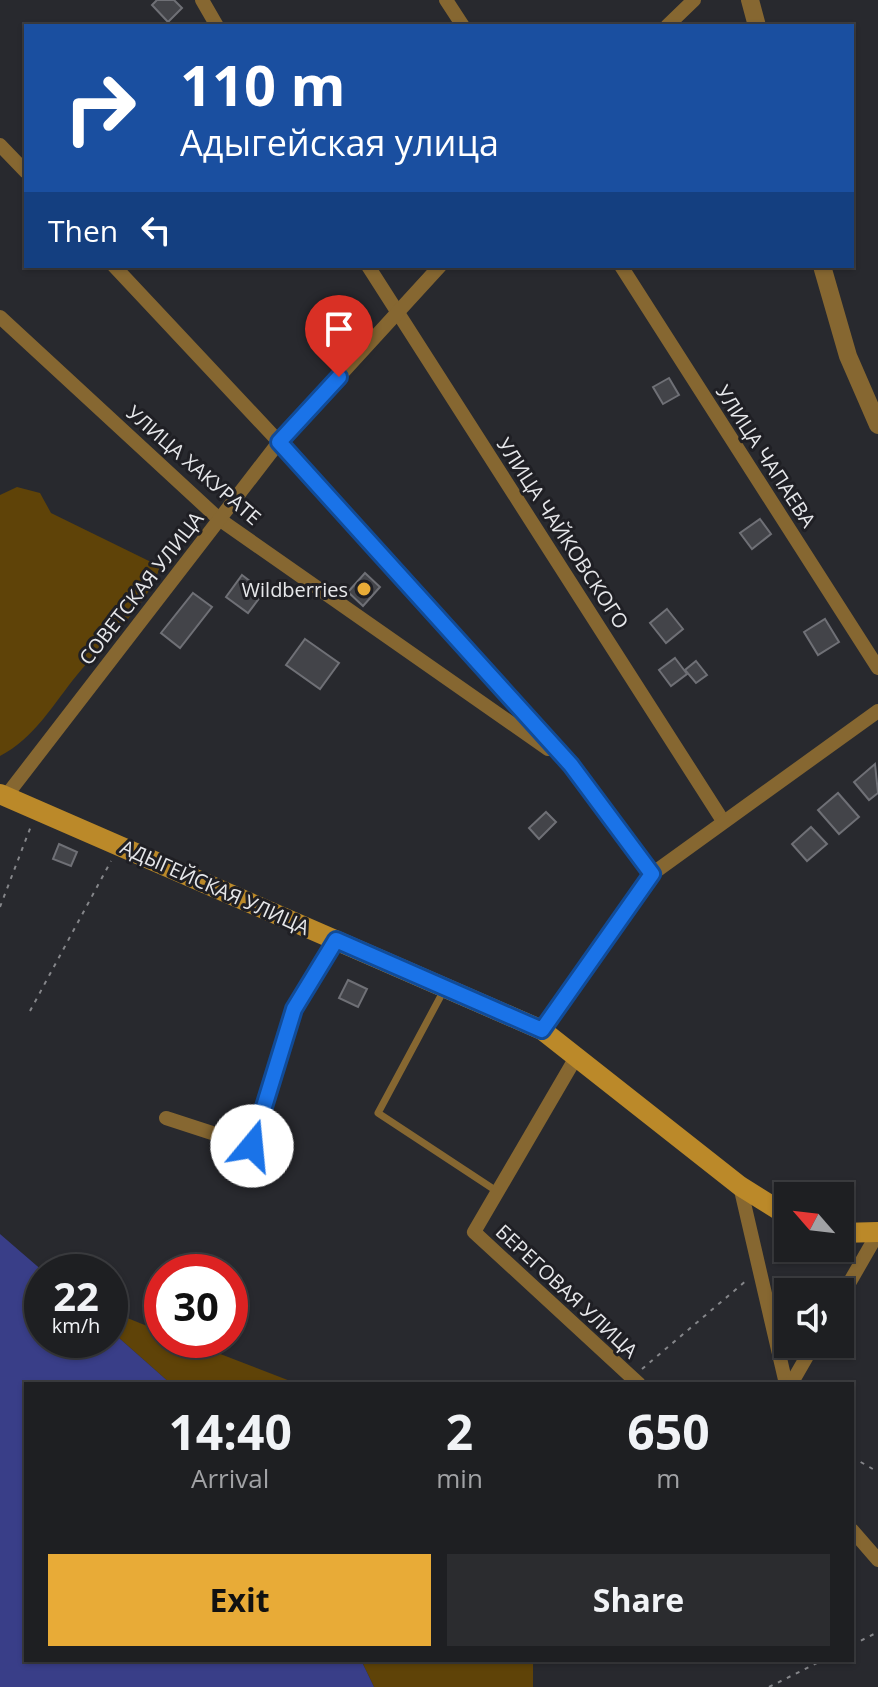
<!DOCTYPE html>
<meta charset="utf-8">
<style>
:root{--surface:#1e1f22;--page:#2b2c2f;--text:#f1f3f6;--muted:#a1a2a5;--line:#3c3d40;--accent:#e8ab37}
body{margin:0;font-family:"Open Sans",sans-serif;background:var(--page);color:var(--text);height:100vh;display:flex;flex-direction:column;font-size:30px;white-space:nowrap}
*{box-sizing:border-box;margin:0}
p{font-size:26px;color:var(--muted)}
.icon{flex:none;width:44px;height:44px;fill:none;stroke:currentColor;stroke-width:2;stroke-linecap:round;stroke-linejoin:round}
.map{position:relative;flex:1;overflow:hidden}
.drawer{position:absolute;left:24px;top:1382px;width:830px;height:280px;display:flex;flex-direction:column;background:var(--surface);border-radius:0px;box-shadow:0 2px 6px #0004,0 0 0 2px var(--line)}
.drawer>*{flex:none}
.banner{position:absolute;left:24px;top:24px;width:830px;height:244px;border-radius:0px;box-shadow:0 2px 6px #0004,0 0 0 2px var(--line);background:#1a4fa0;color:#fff;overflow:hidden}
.needle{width:52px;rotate:298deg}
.controls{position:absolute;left:774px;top:1182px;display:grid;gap:16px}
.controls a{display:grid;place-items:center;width:80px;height:80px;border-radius:0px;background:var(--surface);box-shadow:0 2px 6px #0004,0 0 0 2px var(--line);font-size:40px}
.speed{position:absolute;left:24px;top:1254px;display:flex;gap:16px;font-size:40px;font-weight:700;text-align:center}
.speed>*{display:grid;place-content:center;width:104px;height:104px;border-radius:50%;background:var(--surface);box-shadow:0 2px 6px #0004,0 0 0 2px var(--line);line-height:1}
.speed small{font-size:20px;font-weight:400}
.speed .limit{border:12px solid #d22;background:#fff;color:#111}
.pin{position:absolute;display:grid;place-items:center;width:68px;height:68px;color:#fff;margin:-82px -34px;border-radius:50% 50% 50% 0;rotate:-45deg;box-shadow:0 0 8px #0007}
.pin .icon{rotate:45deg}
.me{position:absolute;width:88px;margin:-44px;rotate:17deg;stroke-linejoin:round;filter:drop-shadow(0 0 6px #0008)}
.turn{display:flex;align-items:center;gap:28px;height:168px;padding:0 24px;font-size:36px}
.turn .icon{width:104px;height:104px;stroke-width:2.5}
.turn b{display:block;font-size:56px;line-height:68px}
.then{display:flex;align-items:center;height:76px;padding:0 24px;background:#0003;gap:16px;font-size:30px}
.eta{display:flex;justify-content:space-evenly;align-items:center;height:136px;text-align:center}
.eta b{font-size:48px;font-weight:700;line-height:56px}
.primary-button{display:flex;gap:16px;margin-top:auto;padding:16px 24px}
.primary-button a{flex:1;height:92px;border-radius:0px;background:var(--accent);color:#111;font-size:32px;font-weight:700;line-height:92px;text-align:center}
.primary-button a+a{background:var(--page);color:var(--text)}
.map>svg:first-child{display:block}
.green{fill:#5f4308}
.water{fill:#393e88}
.building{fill:#434449;stroke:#6f7076;stroke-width:2}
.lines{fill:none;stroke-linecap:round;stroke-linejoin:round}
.path{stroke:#85868a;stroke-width:2;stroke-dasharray:4 6;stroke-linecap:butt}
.service{stroke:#866731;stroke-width:7}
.minor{stroke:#866731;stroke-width:14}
.tertiary{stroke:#866731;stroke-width:18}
.secondary{stroke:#bb8929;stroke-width:20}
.route-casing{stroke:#114b97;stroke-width:20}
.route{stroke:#1a73e8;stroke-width:14}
.poi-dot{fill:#e8ab37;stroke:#1f1f24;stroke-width:3}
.labels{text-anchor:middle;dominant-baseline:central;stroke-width:6;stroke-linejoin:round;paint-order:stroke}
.street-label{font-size:20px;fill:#e6e7ea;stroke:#1f1f24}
.poi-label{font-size:20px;fill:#e6e7ea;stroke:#1f1f24;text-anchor:end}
</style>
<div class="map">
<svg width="878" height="1687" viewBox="0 0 878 1687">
<rect width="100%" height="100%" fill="#28292e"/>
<g class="green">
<path d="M17,487L40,493L51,513L149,561H159L160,567C147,608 103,643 77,675C54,703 34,739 0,756V495Z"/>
<path d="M110,1311L162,1332V1340H184L298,1384H171L110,1330Z"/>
<path d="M361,1660H533V1687H374Z"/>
</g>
<path class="water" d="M0,1234L44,1272L42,1340H110V1330L171,1384H26V1660H361L374,1687H0Z"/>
<g class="building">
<path d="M157,0H174L182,8L168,22L152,5Z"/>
<path d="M669,378L679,395L663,404L653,387Z"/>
<path d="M760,519L771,534L752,549L740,533Z"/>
<path d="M365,573L380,587L363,606L348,592Z"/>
<path d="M242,575L264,592L248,613L226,597Z"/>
<path d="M193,593L212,607L180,648L161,633Z"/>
<path d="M667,609L683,629L666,643L650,623Z"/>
<path d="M825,619L839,642L818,655L804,632Z"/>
<path d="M305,639L339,663L320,689L286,665Z"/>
<path d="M675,658L687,674L671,686L659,670Z"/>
<path d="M696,661L707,675L696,683L685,670Z"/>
<path d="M875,764L878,793L869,800L854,782Z"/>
<path d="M838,793L859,817L839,834L818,810Z"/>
<path d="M546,812L556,822L539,839L529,828Z"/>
<path d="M811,827L827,844L807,861L792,844Z"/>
<path d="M59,844L77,852L71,866L53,859Z"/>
<path d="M348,980L367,989L358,1007L339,998Z"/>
</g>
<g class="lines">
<g class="path">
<path d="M0,907L31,826"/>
<path d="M30,1011L111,861"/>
<path d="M642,1369L747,1280"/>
<path d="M852,1457L878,1472"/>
<path d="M852,1645L878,1632"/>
<path d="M769,1687L823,1660"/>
</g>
<path class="service" d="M444,990L378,1113L498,1192"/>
<g class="minor">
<path d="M202,0L217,26"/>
<path d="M446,0L463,26"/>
<path d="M667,26L694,0"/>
<path d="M0,145L26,172"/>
<path d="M114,266L279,442L571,765L652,874"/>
<path d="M368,266L723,821"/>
<path d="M621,266L878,668"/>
<path d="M0,317L219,519L548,749"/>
<path d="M6,796L279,442L440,266"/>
<path d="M542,1030L652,874L878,711"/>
<path d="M575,1059L474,1232L639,1384"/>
<path d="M166,1118L252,1146L294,1009L336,940"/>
<path d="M740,1186L786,1384"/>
<path d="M840,1299L878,1233"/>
<path d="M791,1384L814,1344"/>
<path d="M852,1530L878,1560"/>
</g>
<g class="tertiary">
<path d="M750,0L757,26"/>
<path d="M822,266L848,356L878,425"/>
</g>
<g class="secondary">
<path d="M0,794L542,1030L740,1186L788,1216"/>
<path d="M840,1233L878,1232"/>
</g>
</g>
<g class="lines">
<g class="route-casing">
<path id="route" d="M252,1146L294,1009L336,940L542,1030L652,874L571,765L279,442L339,377"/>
</g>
<use href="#route" class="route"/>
</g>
<circle class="poi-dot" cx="364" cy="589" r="8"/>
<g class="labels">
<g class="street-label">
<text transform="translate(766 456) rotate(57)">УЛИЦА ЧАПАЕВА</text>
<text transform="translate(194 465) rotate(41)">УЛИЦА ХАКУРАТЕ</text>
<text transform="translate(563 533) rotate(57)">УЛИЦА ЧАЙКОВСКОГО</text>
<text transform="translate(141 588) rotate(-52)">СОВЕТСКАЯ УЛИЦА</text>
<text transform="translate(215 887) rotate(24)">АДЫГЕЙСКАЯ УЛИЦА</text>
<text transform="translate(567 1291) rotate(43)">БЕРЕГОВАЯ УЛИЦА</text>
</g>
<g class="poi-label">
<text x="348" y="589">Wildberries</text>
</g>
</g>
</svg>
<div class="controls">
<a><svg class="needle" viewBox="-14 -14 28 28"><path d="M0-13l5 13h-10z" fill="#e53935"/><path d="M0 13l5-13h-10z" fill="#a1a2a5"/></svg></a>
<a><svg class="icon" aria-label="sound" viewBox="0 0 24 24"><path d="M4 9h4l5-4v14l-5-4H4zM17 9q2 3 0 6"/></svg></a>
</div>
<div class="speed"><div>22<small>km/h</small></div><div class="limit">30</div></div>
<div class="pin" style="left:339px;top:377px;background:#d93025"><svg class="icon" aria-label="arrive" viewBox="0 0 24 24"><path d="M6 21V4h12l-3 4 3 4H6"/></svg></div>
<svg class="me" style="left:252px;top:1146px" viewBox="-20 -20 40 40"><circle r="19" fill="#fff"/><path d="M0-13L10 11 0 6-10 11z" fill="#1a73e8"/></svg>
<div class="banner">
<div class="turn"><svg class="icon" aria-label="right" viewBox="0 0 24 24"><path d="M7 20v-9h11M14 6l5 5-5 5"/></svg><div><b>110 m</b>Адыгейская улица</div></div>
<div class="then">Then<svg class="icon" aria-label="left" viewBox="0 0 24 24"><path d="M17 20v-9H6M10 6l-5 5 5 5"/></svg></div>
</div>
<section class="drawer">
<div class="eta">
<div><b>14:40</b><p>Arrival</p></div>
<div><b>2</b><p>min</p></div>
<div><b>650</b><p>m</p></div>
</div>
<div class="primary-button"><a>Exit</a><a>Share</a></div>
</section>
</div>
